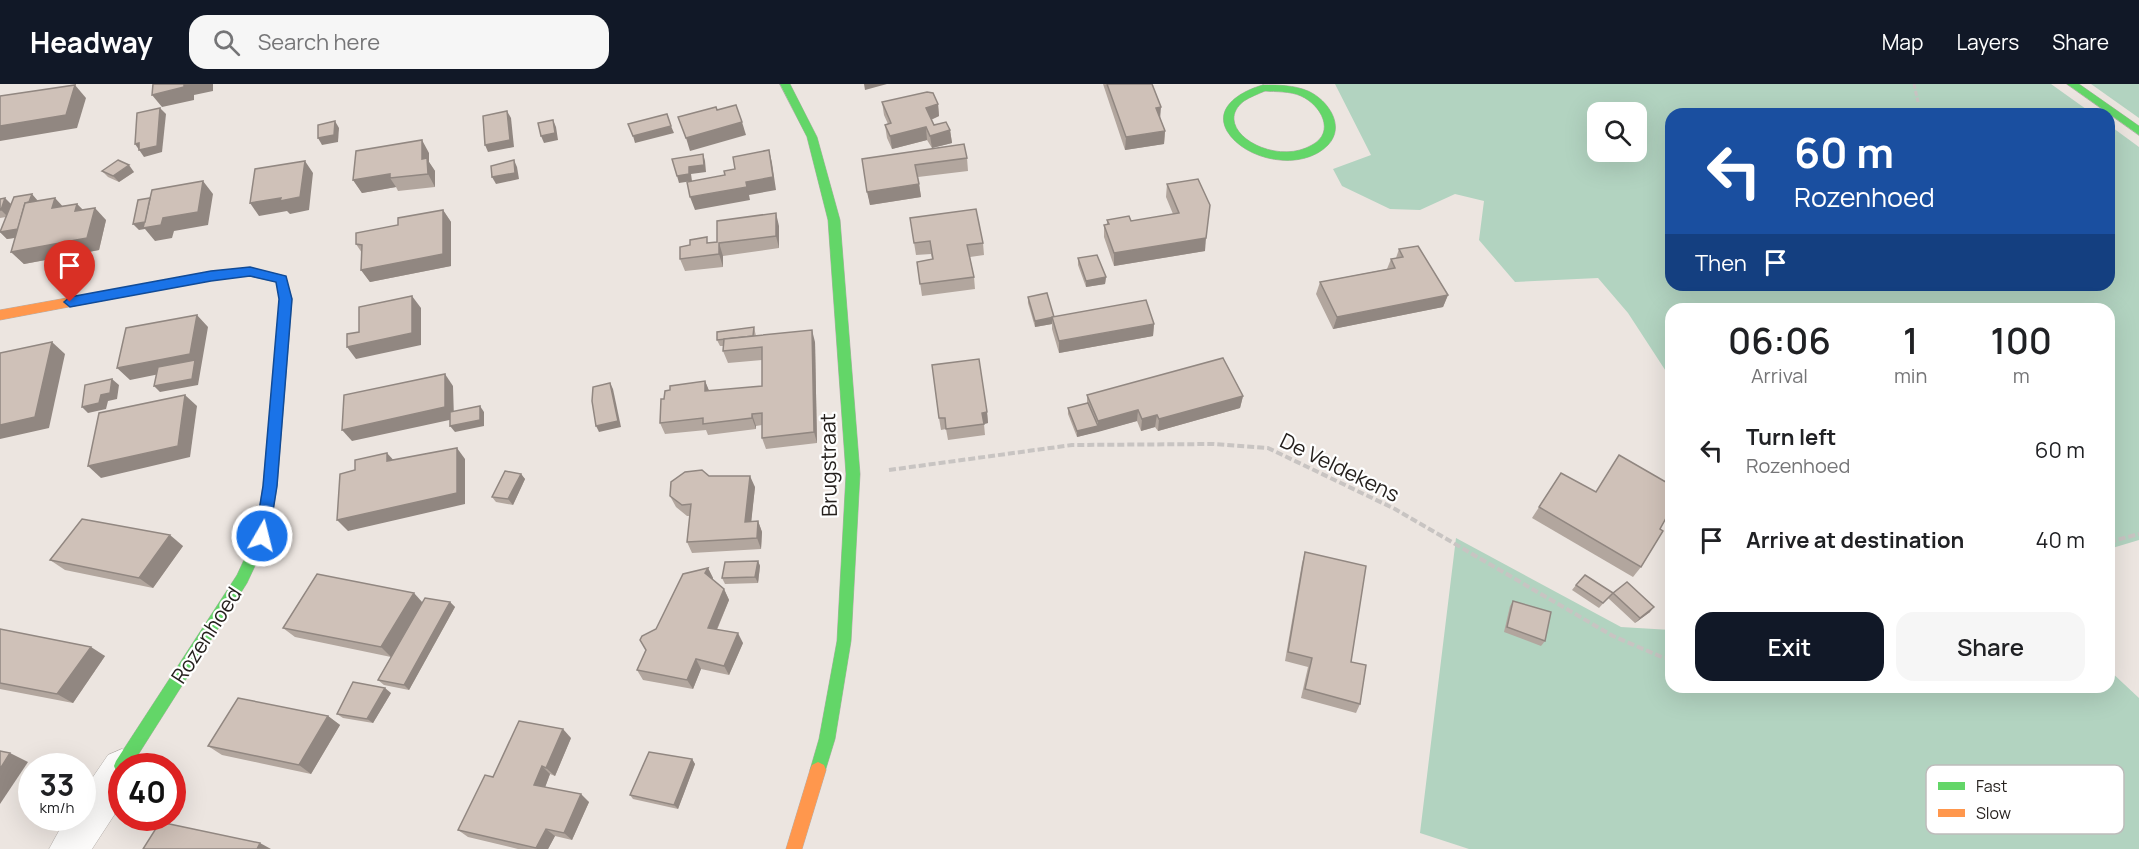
<!DOCTYPE html>
<style>
:root{--surface:#fff;--page:#f6f6f6;--text:#202124;--muted:#757577;--accent:#111827}
body{margin:0;font-family:Manrope,sans-serif;background:var(--page);color:var(--text);height:100vh;display:flex;flex-direction:column;font-size:22px;white-space:nowrap}
*{box-sizing:border-box;margin:0}
p{font-size:20px;color:var(--muted)}
.icon{flex:none;width:33px;height:33px;fill:none;stroke:currentColor;stroke-width:2;stroke-linecap:round;stroke-linejoin:round}
.map{position:relative;flex:1;overflow:hidden}
.side{position:absolute;left:1665px;top:219px;width:450px;height:390px;display:flex;flex-direction:column;background:var(--surface);border-radius:18px;box-shadow:0 6px 24px #0002}
.side>*{flex:none}
.top-card{position:absolute;left:1665px;top:24px;width:450px;height:183px;border-radius:18px;box-shadow:0 6px 24px #0002;background:#1a4fa0;color:#fff;overflow:hidden}
.fabs{position:absolute;left:1587px;top:18px;display:grid;gap:12px}
.fabs a{display:grid;place-items:center;width:60px;height:60px;border-radius:12px;background:var(--surface);box-shadow:0 6px 24px #0002;font-size:30px}
.speed{position:absolute;left:18px;top:669px;display:flex;gap:12px;font-size:30px;font-weight:700;text-align:center}
.speed>*{display:grid;place-content:center;width:78px;height:78px;border-radius:50%;background:var(--surface);box-shadow:0 6px 24px #0002;line-height:1}
.speed small{font-size:15px;font-weight:400}
.speed .limit{border:9px solid #d22;background:#fff;color:#111}
.pin{position:absolute;display:grid;place-items:center;width:51px;height:51px;color:#fff;margin:-62px -26px;border-radius:50% 50% 50% 0;rotate:-45deg;box-shadow:0 0 6px #0007}
.pin .icon{rotate:45deg}
.me{position:absolute;width:66px;margin:-33px;rotate:8deg;stroke-linejoin:round;filter:drop-shadow(0 0 4px #0008)}
.turn{display:flex;align-items:center;gap:21px;height:126px;padding:0 30px;font-size:27px}
.turn .icon{width:78px;height:78px;stroke-width:2.5}
.turn b{display:block;font-size:42px;line-height:51px}
.then{display:flex;align-items:center;height:57px;padding:0 30px;background:#0003;gap:12px;font-size:22px}
.eta{display:flex;justify-content:space-evenly;align-items:center;height:102px;text-align:center}
.eta b{font-size:36px;font-weight:600;line-height:42px}
.primary-button{display:flex;gap:12px;margin-top:auto;padding:12px 30px}
.primary-button a{flex:1;height:69px;border-radius:18px;background:var(--accent);color:#fff;font-size:24px;font-weight:600;line-height:69px;text-align:center}
.primary-button a+a{background:var(--page);color:var(--text)}
ul{padding:0;list-style:none}
li{display:flex;align-items:center;gap:18px;height:90px;padding:0 30px}
li div{flex:1}
li b{display:block;font-size:22px}
li em{font-style:normal}
header{display:flex;align-items:center;gap:36px;box-sizing:border-box;height:84px;padding:0 30px;background:var(--accent);color:#fff}
header strong{font-size:28px}
nav{display:flex;gap:33px;margin-inline-start:auto;font-size:21px}
.search{width:420px;height:54px;background:var(--page);display:flex;align-items:center;gap:15px;box-sizing:border-box;padding:0 21px;border-radius:18px;color:var(--muted);font-size:22px}
.map>svg:first-child{display:block}
.green{fill:#b2d3c0;fill-rule:evenodd}
.lines{fill:none;stroke-linecap:round;stroke-linejoin:round}
.street-casing{stroke:#b4aeaa;stroke-width:1}
.fast-casing{stroke:#b4aeaa;stroke-width:1}
.slow-casing{stroke:#b4aeaa;stroke-width:1}
.path-far1{stroke:#c8c4c2;stroke-width:3;stroke-dasharray:5 2;stroke-linecap:butt}
.path{stroke:#c8c4c2;stroke-width:4;stroke-dasharray:7 3;stroke-linecap:butt}
.street{fill:#fcfbfa;fill-rule:evenodd}
.fast{fill:#63d668;fill-rule:evenodd}
.slow{fill:#ff974d;fill-rule:evenodd}
.wall{fill:#b2a69e}
.shaded-wall{fill:#918781}
.building{fill:#cfc1b8;stroke:#918781;stroke-width:1.5}
.route{fill:#1a73e8;stroke:#114b97;stroke-width:1.5}
.labels{text-anchor:middle;dominant-baseline:central;stroke-width:4.5;stroke-linejoin:round;paint-order:stroke}
.street-label{font-size:21px;fill:#241f1c;stroke:#fff}
.key{fill:#fff;stroke:#bdbcbb;stroke-width:1.5}
.key-label{font-size:16px;fill:#241f1c}
</style>
<header>
<strong>Headway</strong>
<div class="search"><svg class="icon" aria-label="search" viewBox="0 0 24 24"><circle cx="10" cy="10" r="6"/><path d="M15 15l6 6"/></svg>Search here</div>
<nav><a>Map</a><a>Layers</a><a>Share</a></nav>
</header>
<div class="map">
<svg width="2139" height="765" viewBox="0 0 2139 765">
<rect width="100%" height="100%" fill="#ece5e0"/>
<g class="green">
<path d="M1335,0H2051L2093,30H1671V201H2109V41L2139,63V456L2109,465V225H1671V295L1628,229L1598,194L1515,198L1479,156L1484,117L1455,110L1420,126L1390,125L1342,102L1333,85L1371,71ZM1598,28H1636V68H1598Z"/>
<path d="M2091,0H2139V34Z"/>
<path d="M1456,454L1621,543L1671,546V603H2109V586L2139,614V765H1469L1420,749Z"/>
</g>
<g class="lines">
<g class="street-casing">
<path id="street" d="M122,665L136,671L141,682H122V719L92,765H49L66,734H82V709L108,671Z"/>
</g>
<g class="fast-casing">
<g id="fast">
<path d="M780,0H790L817,53L840,136L860,390L851,557L835,655L824,691L818,694L812,691L810,686L819,655L837,557L846,390L828,136L807,53Z"/>
<path d="M2067,0H2079L2139,42V51Z"/>
<path d="M1263,1C1278,1 1294,1 1308,7C1328,16 1346,42 1328,61C1302,88 1245,77 1227,47C1213,22 1244,6 1263,1ZM1265,7C1276,8 1290,7 1301,12C1321,21 1336,48 1312,61C1273,84 1209,44 1244,17C1250,13 1258,10 1265,7Z"/>
<path d="M249,184L285,192L292,215L277,402L269,452L247,499L131,682H122V689L116,687L114,682L116,677L237,491L255,452L263,402L280,215L276,198L245,191L243,188Z"/>
</g>
</g>
<g class="slow-casing">
<g id="slow">
<path d="M249,184L255,188L253,191L211,196L0,236V226L211,188Z"/>
<path d="M818,678L824,681L826,686L802,765H786L810,686L812,681Z"/>
</g>
</g>
<path class="path-far1" d="M1914,0L1918,18"/>
<g class="path">
<path d="M889,386L1072,361L1213,360L1268,364L1395,425L1613,552L1664,574H1671"/>
<path d="M2109,458L2139,450"/>
</g>
<use href="#street" class="street"/>
<use href="#fast" class="fast"/>
<use href="#slow" class="slow"/>
</g>
<g class="wall">
<path d="M1103,0H1152L1160,34L1165,47L1164,60L1125,66Z"/>
<path d="M882,18L938,20L939,32L931,36L934,41L950,46L952,59L932,64L927,56L892,65L887,54L885,41L888,40L884,31Z"/>
<path d="M429,69V78L435,87V103L398,107L396,103L362,109L353,96Z"/>
<path d="M967,74L968,87L918,93L921,113L870,121L862,75Z"/>
<path d="M102,87L134,88L119,98L108,93Z"/>
<path d="M1167,100L1205,167L1114,182L1104,153V141L1107,140V136L1131,137L1173,130L1166,113Z"/>
<path d="M0,115L11,120L38,117L62,122L77,120L83,126L106,136L99,166L24,180L11,168L15,154L7,155L0,148L6,133L0,134Z"/>
<path d="M443,126L451,138V182L370,198L361,186L362,169L356,160L398,141Z"/>
<path d="M910,134L983,159L984,171L970,173L974,193L975,205L922,212L917,178L932,175L931,170L916,171Z"/>
<path d="M779,142V164L723,172V183L685,187L680,175L709,159L717,158Z"/>
<path d="M1399,165L1448,211L1443,223L1333,245L1316,210L1320,198L1387,185L1391,175L1396,174Z"/>
<path d="M1078,174L1106,193L1105,200L1086,203L1078,181Z"/>
<path d="M1028,213L1054,233L1154,240L1153,252L1059,269L1052,245V240L1035,243L1028,219Z"/>
<path d="M754,243L756,252L815,258L817,359L766,365L762,354V341L756,342V345L708,351L706,346L665,350L660,339L664,315L705,297L709,307L762,302V276L728,279L723,267V262H720L717,256Z"/>
<path d="M1087,311L1243,312L1240,324L1158,347L1155,343L1141,347L1137,337L1077,353L1068,330V324L1087,320Z"/>
<path d="M987,328L988,339L984,340L985,351L948,356L946,345L941,346L939,334Z"/>
<path d="M1561,389L1641,483L1633,493L1532,434Z"/>
<path d="M521,390L525,395L513,421L496,418L492,413Z"/>
<path d="M709,392L755,403L751,438L758,437L762,448L761,465L692,469L687,458L690,432H687L676,423L670,412Z"/>
<path d="M183,462L153,504L65,486L50,476Z"/>
<path d="M1305,468L1351,578L1360,620L1356,629L1301,614L1308,583L1285,577L1302,479Z"/>
<path d="M758,477L760,482L758,499L725,500L722,494Z"/>
<path d="M708,484L713,494V496L724,505L729,516L717,546L743,559L729,591L701,585L693,605L643,596L637,586L656,545Z"/>
<path d="M1576,501L1613,509L1650,528L1635,539L1608,514L1599,524L1572,506Z"/>
<path d="M1513,517L1545,557L1541,562L1504,548L1510,522Z"/>
<path d="M423,518H450L455,523L409,606L384,601L378,596L391,573L295,553L283,544Z"/>
<path d="M0,545L105,572L73,619L0,605Z"/>
<path d="M391,609L373,639L343,634L337,630Z"/>
<path d="M328,632L340,641L311,690L222,671L208,662Z"/>
<path d="M571,654L555,692L550,690L545,703L589,718L572,756L555,752L548,765H518L468,753L458,746L493,693Z"/>
<path d="M692,675L695,680L678,725L633,715L630,711Z"/>
</g>
<g class="shaded-wall">
<path d="M184,0H213V7L194,11V16L162,23L152,11Z"/>
<path d="M864,0H887L865,6Z"/>
<path d="M75,1L86,14L77,44L0,57V42Z"/>
<path d="M938,20L939,32L928,37L926,24Z"/>
<path d="M1161,23L1160,36L1156,24Z"/>
<path d="M160,24L166,30L162,68L144,73L135,60Z"/>
<path d="M507,27L511,34L514,63L488,68L485,61Z"/>
<path d="M553,36L556,43L558,56L544,59L541,52Z"/>
<path d="M335,37L339,44L338,58L322,61L318,54Z"/>
<path d="M742,38L746,51L690,67L686,54Z"/>
<path d="M671,42L674,49L635,59L633,52Z"/>
<path d="M926,43L927,56L892,65L890,52Z"/>
<path d="M950,46L952,59L932,64L930,52Z"/>
<path d="M1165,47L1164,60L1125,66L1126,53Z"/>
<path d="M422,56L429,69V78L435,87V103L428,90L422,75Z"/>
<path d="M769,66L772,79L776,106L749,111L750,116L695,126L690,113L746,98Z"/>
<path d="M703,70L705,77L706,88L691,90L692,97L679,99L677,92L689,83Z"/>
<path d="M514,76L517,83L519,95L496,100L492,93Z"/>
<path d="M305,77L313,89L309,126L290,130L287,127L259,132L250,119Z"/>
<path d="M129,81L134,88L119,98L113,92Z"/>
<path d="M390,90V94L396,103L362,109L353,96Z"/>
<path d="M203,97L213,110L208,141L174,147L172,154L155,157L145,145L139,146L133,140L163,134Z"/>
<path d="M919,100L921,113L870,121L867,108Z"/>
<path d="M32,110L38,117L32,151L7,155L0,148L27,125Z"/>
<path d="M5,114L12,121L8,133L1,126Z"/>
<path d="M55,114L67,127L52,124Z"/>
<path d="M77,120L89,132L75,127Z"/>
<path d="M95,124L106,136L99,166L24,180L11,168Z"/>
<path d="M443,126L451,138V182L370,198L361,186Z"/>
<path d="M776,129L779,142V164L776,152Z"/>
<path d="M1206,154L1205,167L1114,182V169Z"/>
<path d="M719,159L723,172V183L719,170Z"/>
<path d="M1106,193L1105,200L1086,203V197Z"/>
<path d="M1448,211L1443,223L1333,245L1337,233Z"/>
<path d="M412,212L421,224V261L356,275L347,263Z"/>
<path d="M197,231L208,243L198,301L160,308L154,302L194,283L130,296L117,284Z"/>
<path d="M1052,234V240L1035,243V237Z"/>
<path d="M1154,240L1153,252L1059,269V257Z"/>
<path d="M812,246L815,258L817,359L814,348Z"/>
<path d="M52,258L65,270L49,344L0,355V341Z"/>
<path d="M445,290L453,302L454,335L352,357L342,346Z"/>
<path d="M112,295L119,301L117,315L108,317L106,325L88,329L82,323L101,311Z"/>
<path d="M705,297L710,309L705,307Z"/>
<path d="M610,299L613,305L621,343L599,348L596,342Z"/>
<path d="M185,311L197,322L190,373L101,394L88,382Z"/>
<path d="M1243,312L1240,324L1158,347L1159,335Z"/>
<path d="M480,322L484,328V342L455,348L450,342Z"/>
<path d="M1138,326L1137,337L1098,348V337Z"/>
<path d="M987,328L988,339L984,340L982,329Z"/>
<path d="M752,330L756,342V345L752,334Z"/>
<path d="M1157,331L1155,343L1141,347L1142,335Z"/>
<path d="M1098,342V348L1077,353V347Z"/>
<path d="M457,364L465,375V420L348,447L337,436Z"/>
<path d="M387,369L397,380L387,377Z"/>
<path d="M521,390L525,395L513,421L508,415Z"/>
<path d="M750,392L755,403L750,449L745,438Z"/>
<path d="M758,437L762,448L761,465L757,454Z"/>
<path d="M170,451L183,462L153,504L139,494Z"/>
<path d="M758,477L760,482L758,499L755,493Z"/>
<path d="M708,484L713,494L711,499L705,489Z"/>
<path d="M724,505L729,516L713,554L708,544Z"/>
<path d="M414,509L423,519L391,573L381,563Z"/>
<path d="M450,518L455,523L409,606L404,601Z"/>
<path d="M1654,523L1650,528L1635,539L1640,534Z"/>
<path d="M738,549L743,559L729,591L724,582Z"/>
<path d="M91,563L105,572L73,619L57,610Z"/>
<path d="M696,575L701,585L693,605L687,596Z"/>
<path d="M385,604L391,609L373,639L367,635Z"/>
<path d="M328,632L340,641L311,690L299,681Z"/>
<path d="M563,645L571,654L555,692L546,684Z"/>
<path d="M10,669L28,678L0,720V685Z"/>
<path d="M692,675L695,680L678,725L674,721Z"/>
<path d="M542,682L550,690L543,709L534,701Z"/>
<path d="M581,710L589,718L572,756L564,749Z"/>
<path d="M546,745L555,752L548,765H537L536,764Z"/>
<path d="M260,759L271,765H257Z"/>
</g>
<g class="building">
<path d="M153,0H184V3L152,11Z"/>
<path d="M1107,0H1152L1161,23L1156,24L1165,47L1126,53Z"/>
<path d="M75,1L66,31L0,42V12Z"/>
<path d="M927,8L933,9L938,20L926,24L934,41L946,38L950,46L930,52L926,43L890,52L885,41L891,39L882,18Z"/>
<path d="M736,21L742,38L686,54L678,33L716,23L717,26Z"/>
<path d="M160,24L157,62L139,66V59L135,60L137,29Z"/>
<path d="M507,27L510,56L485,61L483,32Z"/>
<path d="M667,30L671,42L633,52L628,40Z"/>
<path d="M553,36L555,49L541,52L538,39Z"/>
<path d="M335,37L334,51L318,54V41Z"/>
<path d="M422,56V75L427,74L428,90L390,94V90L353,96L356,67Z"/>
<path d="M964,60L967,74L915,81L919,100L867,108L862,75Z"/>
<path d="M769,66L773,93L746,98L747,103L690,113L687,98L725,91L724,87L735,85L733,73Z"/>
<path d="M703,70L704,81L689,83V90L677,92L672,75Z"/>
<path d="M118,76L129,81L113,92L102,87Z"/>
<path d="M514,76L515,89L492,93L491,82Z"/>
<path d="M305,77L300,113L280,117L281,114L250,119L255,85Z"/>
<path d="M1198,95L1210,121L1206,154L1114,169L1104,141L1109,140L1107,136L1129,132L1131,137L1179,129L1167,100Z"/>
<path d="M203,97L198,128L163,134L161,141L143,144L152,106Z"/>
<path d="M32,110L29,118L25,119L18,145L0,148L14,113Z"/>
<path d="M5,114L1,126H0V115Z"/>
<path d="M55,114L52,124L77,120L75,127L95,124L87,154L11,168L25,119Z"/>
<path d="M150,114L145,138L133,140L138,116Z"/>
<path d="M976,125L983,159L967,161L974,193L920,200L917,178L933,175L930,157L914,159L910,134Z"/>
<path d="M443,126V170L361,186L362,161L356,160V149L398,141V134Z"/>
<path d="M776,129V152L719,159V170L680,175V163L690,161V156L707,153V159L717,158V137Z"/>
<path d="M1418,162L1448,211L1337,233L1320,198L1395,184L1391,175L1403,173L1399,165Z"/>
<path d="M1097,171L1106,193L1086,197L1078,174Z"/>
<path d="M1047,209L1054,233L1035,237L1028,213Z"/>
<path d="M412,212V249L347,263V250L359,248V223Z"/>
<path d="M1146,216L1154,240L1059,257L1052,233Z"/>
<path d="M197,231L190,270L117,284L126,244Z"/>
<path d="M754,243L753,252L717,256V248Z"/>
<path d="M812,246L814,348L762,354V329L752,330V334L703,340V334L660,339L661,315H664L665,307L670,306V302L705,297V307L762,302V263L723,267L724,255Z"/>
<path d="M52,258L35,333L0,341V269Z"/>
<path d="M1223,274L1243,312L1159,335L1157,331L1142,335L1138,326L1098,337L1087,311Z"/>
<path d="M979,275L987,328L982,329L984,340L946,345L945,334H939L932,281Z"/>
<path d="M195,276L192,295L154,302L158,283Z"/>
<path d="M445,290V323L342,346L344,311Z"/>
<path d="M112,295L110,309L101,311L99,319L82,323L85,301Z"/>
<path d="M610,299L618,337L596,342L592,317L593,303Z"/>
<path d="M185,311L178,362L88,382L99,329Z"/>
<path d="M1088,319L1098,342L1077,347L1068,324Z"/>
<path d="M480,322V336L450,342V328Z"/>
<path d="M457,364V409L337,436L340,390L355,386V376L387,369V377Z"/>
<path d="M1619,371L1671,401V425L1660,445L1663,447L1641,483L1539,423L1561,389L1596,408Z"/>
<path d="M702,386L709,392H750L745,438L758,437L757,454L687,458L691,420L682,421L670,412L671,398L685,388Z"/>
<path d="M505,387L521,390L508,415L492,413Z"/>
<path d="M82,435L170,451L139,494L50,476Z"/>
<path d="M1305,468L1366,482L1351,578L1366,581L1360,620L1305,605L1312,574L1288,568Z"/>
<path d="M758,477L755,493L722,494L725,478Z"/>
<path d="M708,484L705,489L724,505L708,544L738,549L724,582L696,575L687,596L637,586L646,566L640,556L642,552L656,545L683,490Z"/>
<path d="M317,490L414,509L381,563L283,544Z"/>
<path d="M1585,491L1613,509L1627,498L1654,523L1640,534L1613,509L1603,519L1576,501Z"/>
<path d="M425,514L450,518L404,601L378,596Z"/>
<path d="M1513,517L1551,528L1545,557L1507,543Z"/>
<path d="M0,545L91,563L57,610L0,599Z"/>
<path d="M353,598L385,604L367,635L337,630Z"/>
<path d="M238,614L328,632L299,681L208,662Z"/>
<path d="M519,637L563,645L546,684L542,682L534,701L581,710L564,749L546,745L536,764L458,746L485,691L493,693Z"/>
<path d="M0,667L10,669L0,685Z"/>
<path d="M649,668L692,675L674,721L630,711Z"/>
<path d="M160,738L260,759L257,765H143Z"/>
</g>
<path class="route" d="M250,183L286,192L292,215L277,402L269,452L262,458L255,452L263,402L279,215L276,198L250,192L211,197L70,223L64,218L70,213L211,187Z"/>
<g class="labels">
<g class="street-label">
<text transform="translate(828 381) rotate(-91)">Brugstraat</text>
<text transform="translate(1340 383) rotate(26)">De Veldekens</text>
<text transform="translate(206 551) rotate(-57)">Rozenhoed</text>
</g>
</g>
<rect x="1926" y="681" width="198" height="69" rx="9" class="key"/>
<rect x="1938" y="698" width="27" height="8" fill="#63d668"/>
<rect x="1938" y="725" width="27" height="8" fill="#ff974d"/>
<g class="key-label">
<text x="1976" y="708">Fast</text>
<text x="1976" y="735">Slow</text>
</g>
</svg>
<div class="fabs">
<a><svg class="icon" aria-label="search" viewBox="0 0 24 24"><circle cx="10" cy="10" r="6"/><path d="M15 15l6 6"/></svg></a>
</div>
<div class="speed"><div>33<small>km/h</small></div><div class="limit">40</div></div>
<div class="pin" style="left:70px;top:218px;background:#d93025"><svg class="icon" aria-label="arrive" viewBox="0 0 24 24"><path d="M6 21V4h12l-3 4 3 4H6"/></svg></div>
<svg class="me" style="left:262px;top:452px" viewBox="-20 -20 40 40"><circle r="17" fill="#1a73e8" stroke="#fff" stroke-width="3"/><path d="M0-11L8 9 0 5-8 9z" fill="#fff"/></svg>
<div class="top-card">
<div class="turn"><svg class="icon" aria-label="left" viewBox="0 0 24 24"><path d="M17 20v-9H6M10 6l-5 5 5 5"/></svg><div><b>60 m</b>Rozenhoed</div></div>
<div class="then">Then<svg class="icon" aria-label="arrive" viewBox="0 0 24 24"><path d="M6 21V4h12l-3 4 3 4H6"/></svg></div>
</div>
<section class="side">
<div class="eta">
<div><b>06:06</b><p>Arrival</p></div>
<div><b>1</b><p>min</p></div>
<div><b>100</b><p>m</p></div>
</div>
<ul>
<li><svg class="icon" aria-label="left" viewBox="0 0 24 24"><path d="M17 20v-9H6M10 6l-5 5 5 5"/></svg><div><b>Turn left</b><p>Rozenhoed</p></div><em>60 m</em></li>
<li><svg class="icon" aria-label="arrive" viewBox="0 0 24 24"><path d="M6 21V4h12l-3 4 3 4H6"/></svg><div><b>Arrive at destination</b></div><em>40 m</em></li>
</ul>
<div class="primary-button"><a>Exit</a><a>Share</a></div>
</section>
</div>
